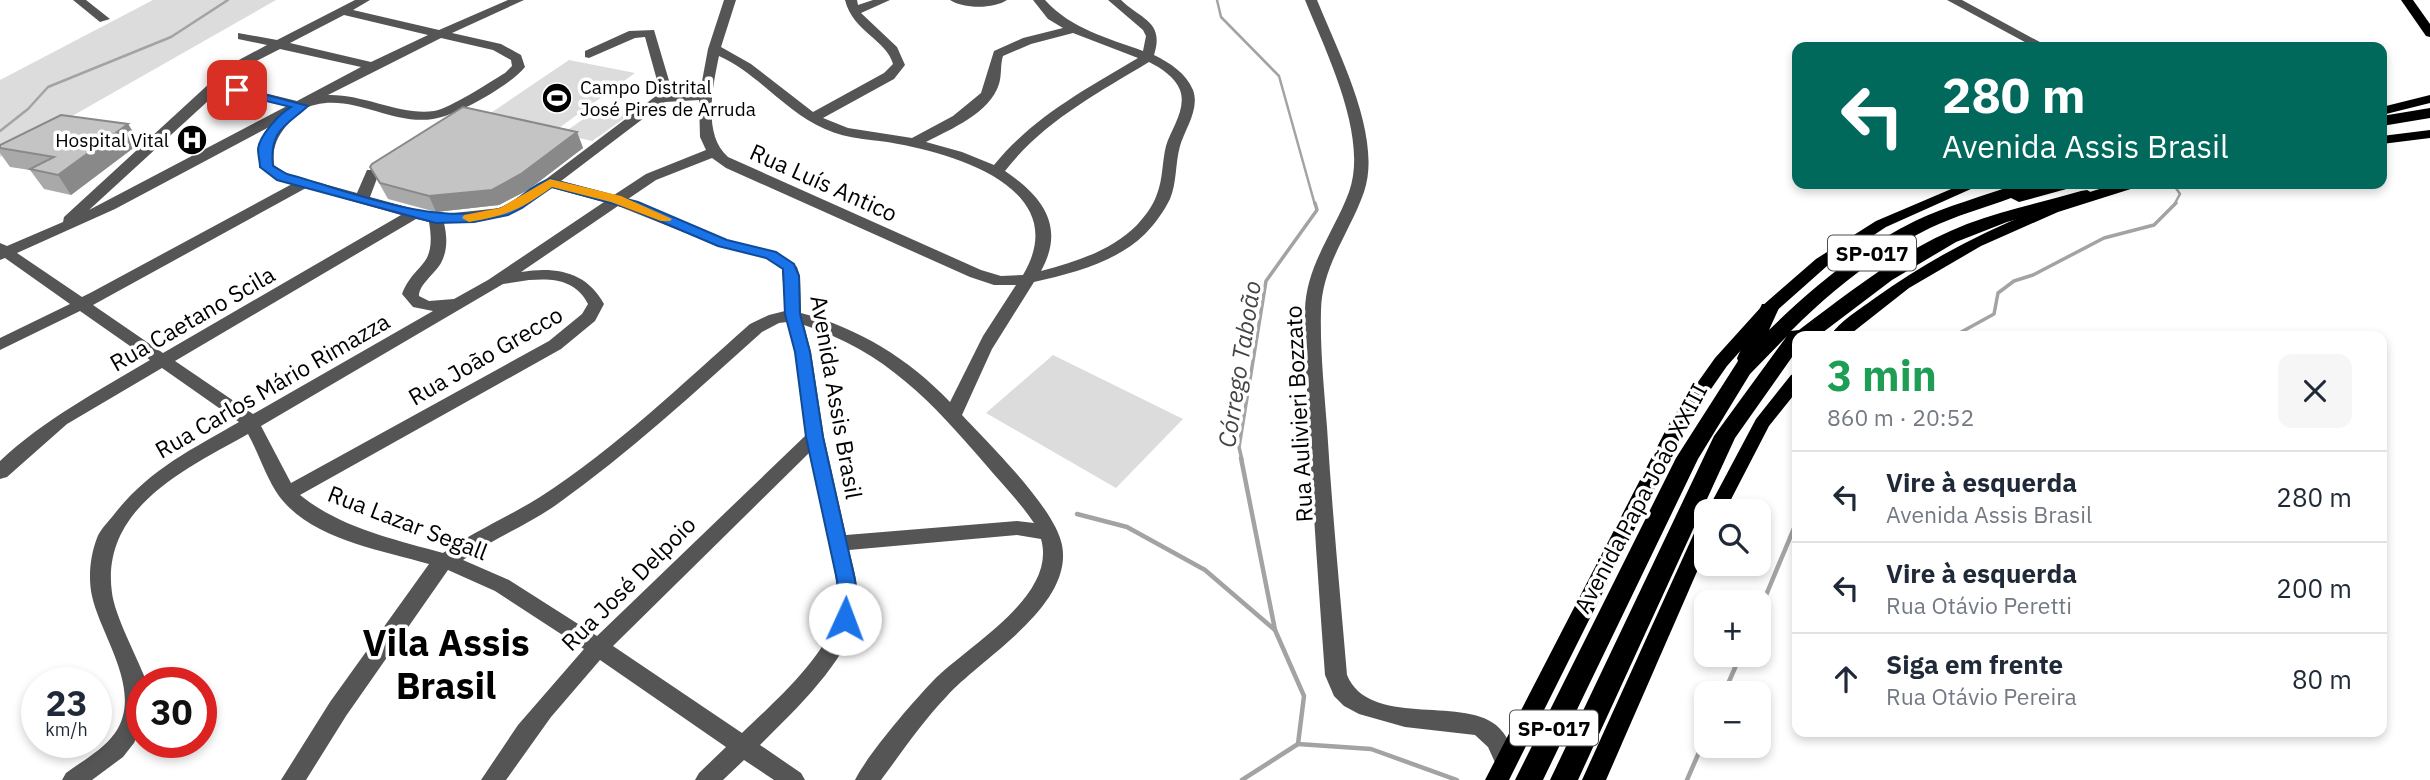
<!DOCTYPE html>
<html lang="pt">
<meta charset="utf-8">
<style>
:root{--surface:#fff;--page:#f6f6f7;--text:#1f2937;--muted:#747a83;--line:#e0e1e3}
body{margin:0;font-family:"IBM Plex Sans",sans-serif;background:var(--page);color:var(--text);height:100vh;display:flex;flex-direction:column;font-size:26px;white-space:nowrap}
*{box-sizing:border-box;margin:0}
p{font-size:23px;color:var(--muted)}
.icon{flex:none;width:38px;height:38px;fill:none;stroke:currentColor;stroke-width:2;stroke-linecap:round;stroke-linejoin:round}
.map{position:relative;flex:1;overflow:hidden}
.side{position:absolute;left:1792px;top:331px;width:595px;height:406px;display:flex;flex-direction:column;background:var(--surface);border-radius:14px;box-shadow:0 4px 10px #0003}
.side>*{flex:none}
.guide{position:absolute;left:1792px;top:42px;width:595px;height:147px;border-radius:14px;box-shadow:0 4px 10px #0003;background:#00695c;color:#fff;overflow:hidden}
.buttons{position:absolute;left:1694px;top:499px;display:grid;gap:14px}
.buttons a{display:grid;place-items:center;width:77px;height:77px;border-radius:14px;background:var(--surface);box-shadow:0 4px 10px #0003;font-size:35px}
.speed{position:absolute;left:21px;top:667px;display:flex;gap:14px;font-size:35px;font-weight:700;text-align:center}
.speed>*{display:grid;place-content:center;width:91px;height:91px;border-radius:50%;background:var(--surface);box-shadow:0 4px 10px #0003;line-height:1}
.speed small{font-size:18px;font-weight:400}
.speed .limit{border:10px solid #d22;background:#fff;color:#111}
.pin{position:absolute;display:grid;place-items:center;width:60px;height:60px;color:#fff;margin:-30px;border-radius:14px;box-shadow:0 4px 10px #0006}
.me{position:absolute;width:77px;margin:-38px;rotate:2deg;stroke-linejoin:round;filter:drop-shadow(0 0 5px #0008)}
.turn{display:flex;align-items:center;gap:24px;height:147px;padding:0 35px;font-size:32px}
.turn .icon{width:91px;height:91px;stroke-width:2.5}
.turn b{display:block;font-size:49px;line-height:60px}
.round{display:grid;place-items:center;flex:none;width:74px;height:74px;border-radius:14px;background:var(--page)}
.summary{display:flex;align-items:center;justify-content:space-between;height:119px;padding:0 35px}
h1{font-size:42px;font-weight:700;line-height:52px;color:#1e9e55}
ul{padding:0;list-style:none}
li{display:flex;align-items:center;gap:21px;height:91px;padding:0 35px;border-top:2px solid var(--line)}
li div{flex:1}
li b{display:block;font-size:26px}
li em{font-style:normal}
.map>svg:first-child{display:block}
.green{fill:#dcdcdc}
.lines{fill:none;stroke-linecap:round;stroke-linejoin:round}
.stream-far2{stroke:#a3a3a3;stroke-width:2.5}
.stream-far1{stroke:#a3a3a3;stroke-width:3.5}
.stream{stroke:#a3a3a3;stroke-width:4.5}
.minor{fill:#555;fill-rule:evenodd}
.major{fill:#000;fill-rule:evenodd}
.highway{fill:#000;fill-rule:evenodd}
.wall{fill:#a9a9a9}
.shaded-wall{fill:#898989}
.building{fill:#c4c4c4;stroke:#898989;stroke-width:2}
.route{fill:#1a73e8;stroke:#114b97;stroke-width:2}
.slow{fill:#f59e0b}
.labels{text-anchor:middle;dominant-baseline:central;stroke-width:7;stroke-linejoin:round;paint-order:stroke}
.far-poi-label{font-size:19px;fill:#000;stroke:#fff;text-anchor:start}
.shield{fill:#fff;stroke:#4c4c4c;stroke-width:2}
.shield-label{font-size:21px;font-weight:bold;fill:#000}
.street-label{font-size:23px;fill:#000;stroke:#fff}
.water-label{font-size:24px;font-style:italic;fill:#444;stroke:#fff}
.near-district-label{font-size:37px;font-weight:bold;fill:#000;stroke:#fff}
</style>
<div class="map">
<svg width="2430" height="780" viewBox="0 0 2430 780">
<rect width="100%" height="100%" fill="#fff"/>
<g class="green">
<path d="M153,0H276L0,157V80Z"/>
<path d="M569,60L635,73L545,138L476,123Z"/>
<path d="M602,106L632,113L592,141L562,134Z"/>
<path d="M1053,355L1183,419L1116,488L986,413Z"/>
</g>
<g class="lines">
<g class="stream-far2">
<path d="M1217,0L1221,17L1279,76L1315,205"/>
<path d="M0,131L28,109L48,87L171,37L228,0"/>
<path d="M2174,205L2180,194L2176,188"/>
</g>
<g class="stream-far1">
<path d="M1954,336L1994,314L1998,293L2014,281L2033,275L2104,238L2154,225L2176,203"/>
<path d="M1242,460L1239,447L1266,281L1317,210L1315,203"/>
</g>
<g class="stream">
<path d="M1241,458L1275,630L1304,696L1298,744L1242,780"/>
<path d="M1077,514L1127,527L1205,570L1275,630"/>
<path d="M1759,612L1797,521"/>
<path d="M1724,693L1741,654"/>
<path d="M1298,744L1371,749L1457,780"/>
<path d="M1687,780L1706,736"/>
</g>
<g class="minor">
<path d="M73,0H86L110,19L100,22Z"/>
<path d="M355,0H370L353,10L439,30L508,0H524L452,33L501,44L521,55L525,67C511,85 457,116 433,119C387,126 345,86 299,111C295,113 290,122 286,126C276,139 272,149 274,165L287,174L357,193L367,170H377L379,173L370,197L436,215L500,208L529,192L656,96L658,84L645,37L635,38L589,58L585,57V51L629,31L654,30L670,84L669,94L700,92L708,49L724,0H736L721,47L751,64L813,112L884,73L893,64C887,40 853,32 845,0H857L858,5L873,0H890L861,13L897,47L905,65L894,79L823,118L848,128L912,138L953,116L981,93L994,51L1023,38L1063,28L1048,19L1033,0H1045C1071,29 1108,38 1143,51L1146,36L1143,30L1108,0H1121C1140,19 1165,21 1154,55C1170,63 1186,73 1193,90C1200,109 1185,129 1180,146C1175,164 1177,182 1170,199C1164,211 1155,224 1145,234C1115,263 1073,273 1034,282L992,349L962,415C989,444 1055,508 1062,545C1074,606 981,658 947,696C922,722 902,752 881,780H855C868,754 911,704 932,682C965,647 1058,597 1041,539L1017,535L849,550C854,570 861,593 857,615C848,661 792,713 760,745L801,773L805,780H774L744,760L723,780H695L699,773L726,747L600,660L551,717L506,780H481L518,725L584,649L495,591L448,570L346,716L306,780H281L330,702L429,564C380,550 311,539 279,496C266,477 259,454 248,434C186,469 100,508 112,593C115,616 136,655 145,678V682H142V725L134,743L123,757L92,780H62L66,773C82,761 103,750 115,733C144,691 101,637 92,596C88,578 90,556 97,538C100,530 107,523 112,517C148,470 189,451 239,422L162,368L67,424L7,477L0,479V461C45,419 98,391 150,360L80,311L0,350V338L70,304L5,258L0,260V243L7,246L63,222L64,217L211,82L237,61L267,45L238,39V33L277,40ZM344,15L428,35L371,62L290,43ZM1073,33L1138,58C1086,89 1033,117 994,165L962,152L926,142C951,129 990,113 999,84C1002,75 1000,65 1003,56L1031,44ZM441,38L493,50L511,60L512,66L505,73C488,83 451,108 434,111C402,116 364,94 328,95ZM280,49L361,67L297,101L227,84L245,67ZM719,56C759,74 785,112 825,129C848,140 874,139 898,144C960,155 1073,191 1023,275L1001,276L981,270L728,157C702,135 713,85 719,56ZM1149,62C1161,68 1175,77 1180,90C1187,109 1171,129 1166,146C1162,162 1163,179 1157,194C1153,206 1145,216 1137,225C1111,251 1075,262 1041,271C1066,226 1042,196 1005,171C1043,122 1096,94 1149,62ZM220,90L287,106L89,210ZM699,100L700,137L706,150L646,174L614,195L561,181L665,102ZM273,125L261,143L260,167L277,180L292,184L92,292L82,297L17,253L115,209ZM712,158L726,168L970,277L994,285H1016L983,336L950,402C909,359 859,328 801,313L800,276L797,267L776,252L728,240L628,199L656,180ZM306,188L401,215L163,353L93,305ZM552,188L604,202L488,280L454,299L429,301L419,296C419,284 435,274 441,263C448,250 447,236 444,223L509,215ZM618,206L718,246L766,258L782,269L785,311L769,315L750,324C682,384 616,448 540,497C508,517 474,531 443,553C393,539 341,528 300,495L561,349L595,321L604,304C587,272 556,266 521,272ZM416,219L429,222C437,269 415,261 402,294L413,307L433,311L253,414L175,361ZM529,280C554,278 576,280 588,304L582,314L549,341L291,483L261,426L503,284ZM787,322L795,352L806,435L597,636L509,580L463,560C492,539 526,526 556,505C629,453 695,392 762,332L779,323ZM804,325C885,351 932,402 986,465C1002,484 1020,502 1034,523L1017,521L846,535L824,437L811,352ZM809,453C817,489 844,586 836,617C825,658 772,704 742,733L613,646Z"/>
<path d="M950,0H1007C994,9 963,9 950,0Z"/>
<path d="M1305,0H1317C1338,52 1383,137 1364,192C1350,232 1322,266 1321,310C1320,349 1324,388 1327,427C1332,510 1340,592 1347,675C1369,728 1460,696 1496,725C1507,734 1513,749 1517,762L1514,769L1506,772L1498,769L1488,747L1475,735L1405,727L1359,714L1344,706L1334,696L1325,675C1319,592 1313,510 1309,427C1307,388 1304,349 1305,310C1306,266 1334,232 1349,192C1369,137 1326,52 1305,0Z"/>
<path d="M1947,0H1962L2049,47H2034Z"/>
</g>
<g class="major">
<path d="M2401,0H2413L2430,24V37L2426,36Z"/>
<path d="M2430,95V103L2382,115V107Z"/>
<path d="M2430,130V138L2382,144V136Z"/>
<path d="M1963,184H1982L1886,227L1827,266L1774,313L1727,366L1688,422L1509,780H1485L1671,420L1715,358L1762,306L1816,259L1876,221Z"/>
<path d="M2117,184H2139L2137,187L2058,212L1981,246L1909,288L1848,336H1830C1840,321 1860,309 1875,298C1949,245 2030,208 2117,184Z"/>
<path d="M1797,373V391L1769,426L1725,511L1706,513L1756,419L1791,375Z"/>
<path d="M1706,522V551L1606,780H1582L1696,529L1699,524Z"/>
</g>
<g class="highway">
<path d="M2430,108V118L2382,126V116Z"/>
<path d="M2017,184H2073L2070,188L2019,202L2011,198C1984,208 1955,216 1930,228C1877,254 1832,290 1791,331L1799,330C1852,290 1905,248 1967,224C2004,210 2043,202 2081,191L2087,190L2096,195L2093,199L2007,222L1956,242L1892,280L1818,336H1797V350L1735,438L1578,780H1550L1714,436L1787,336L1750,374L1698,459L1543,780H1515L1676,458L1738,361L1737,358L1762,304H1776L1779,308L1769,330C1814,286 1859,249 1915,221C1947,206 1983,196 2017,184Z"/>
</g>
</g>
<g class="wall">
<path d="M128,124L140,143L71,195L44,189L30,170L10,167L0,153V145Z"/>
<path d="M577,132L583,148L528,190L499,205L436,212L388,199L370,167Z"/>
</g>
<g class="shaded-wall">
<path d="M128,124L140,143L71,195L58,175Z"/>
<path d="M577,132L583,148L528,190L499,205L436,212L429,196Z"/>
</g>
<g class="building">
<path d="M463,107L577,132L521,174L492,190L429,196L380,183L370,167L372,164Z"/>
<path d="M61,115L128,124L58,175L30,169L54,157L0,148V145Z"/>
</g>
<path class="route" d="M237,87L308,106C286,126 269,130 273,166L287,174C350,191 435,227 499,209C518,203 531,184 550,179L638,202L727,240L776,252L794,264L799,276L800,314L810,352L823,437L855,580L857,602L852,624L845,627L839,624C833,613 838,593 837,580L806,437L795,352L785,314L783,269L766,258L718,246L629,208L552,187L522,208L508,215L474,222L436,223L277,180L260,167C260,162 258,155 258,149C259,136 280,113 291,107L233,93L231,90Z"/>
<path class="slow" d="M550,179L621,196L672,219L670,221H661L611,202L552,187C520,210 508,215 469,222L462,218L464,215L500,208Z"/>
<defs>
<g id="stadium-disc" transform="scale(1.575)"><circle r="9.5" fill="#000" stroke="#fff"/><path d="M0-5a6.5 5 0 1 0 0 10a6.5 5 0 1 0 0-10ZM-3.5-1.8h7v3.6h-7Z" fill="#fff"/></g>
<g id="hospital-disc" transform="scale(1.575)"><circle r="9.5" fill="#000" stroke="#fff"/><path d="M-5-5h3v3.5h4V-5h3V5h-3V1.5h-4V5h-3Z" fill="#fff"/></g>
</defs>
<g fill-rule="evenodd">
<use href="#stadium-disc" x="557" y="98"/>
<use href="#hospital-disc" x="192" y="140"/>
</g>
<g class="labels">
<g class="far-poi-label">
<text x="580" y="87">Campo Distrital<tspan x="580" dy="22">José Pires de Arruda</tspan></text>
<text x="169" y="140" text-anchor="end">Hospital Vital</text>
</g>
<g class="shield">
<rect x="1828" y="235.5" width="88" height="35" rx="5"/>
<rect x="1510" y="710.5" width="88" height="35" rx="5"/>
</g>
<g class="shield-label">
<text x="1872" y="253">SP-017</text>
<text x="1554" y="728">SP-017</text>
</g>
<g class="street-label">
<text transform="translate(824 182) rotate(24)">Rua Luís Antico</text>
<text transform="translate(192 318) rotate(-30)">Rua Caetano Scila</text>
<text transform="translate(485 355) rotate(-30)">Rua João Grecco</text>
<text transform="translate(272 385) rotate(-30)">Rua Carlos Mário Rimazza</text>
<text transform="translate(837 397) rotate(80)">Avenida Assis Brasil</text>
<text transform="translate(1298 414) rotate(-93)">Rua Aulivieri Bozzato</text>
<text transform="translate(1640 498) rotate(-62)">Avenida Papa João XXIII</text>
<text transform="translate(408 522) rotate(21)">Rua Lazar Segall</text>
<text transform="translate(628 583) rotate(-45)">Rua José Delpoio</text>
</g>
<g class="water-label">
<text transform="translate(1239 364) rotate(-81)">Córrego Taboão</text>
</g>
<g class="near-district-label">
<text x="446" y="642">Vila Assis<tspan x="446" dy="43">Brasil</tspan></text>
</g>
</g>
</svg>
<div class="buttons">
<a><svg class="icon" aria-label="search" viewBox="0 0 24 24"><circle cx="10" cy="10" r="6"/><path d="M15 15l6 6"/></svg></a>
<a>+</a>
<a>−</a>
</div>
<div class="speed"><div>23<small>km/h</small></div><div class="limit">30</div></div>
<div class="pin" style="left:237px;top:90px;background:#d93025"><svg class="icon" aria-label="arrive" viewBox="0 0 24 24"><path d="M6 21V4h12l-3 4 3 4H6"/></svg></div>
<svg class="me" style="left:845px;top:619px" viewBox="-20 -20 40 40"><circle r="19" fill="#fff"/><path d="M0-13L10 11 0 6-10 11z" fill="#1a73e8"/></svg>
<div class="guide">
<div class="turn"><svg class="icon" aria-label="left" viewBox="0 0 24 24"><path d="M17 20v-9H6M10 6l-5 5 5 5"/></svg><div><b>280 m</b>Avenida Assis Brasil</div></div>
</div>
<section class="side">
<div class="summary"><div><h1>3 min</h1><p>860 m · 20:52</p></div><a class="round"><svg class="icon" aria-label="close" viewBox="0 0 24 24"><path d="M6 6l12 12M18 6L6 18"/></svg></a></div>
<ul>
<li><svg class="icon" aria-label="left" viewBox="0 0 24 24"><path d="M17 20v-9H6M10 6l-5 5 5 5"/></svg><div><b>Vire à esquerda</b><p>Avenida Assis Brasil</p></div><em>280 m</em></li>
<li><svg class="icon" aria-label="left" viewBox="0 0 24 24"><path d="M17 20v-9H6M10 6l-5 5 5 5"/></svg><div><b>Vire à esquerda</b><p>Rua Otávio Peretti</p></div><em>200 m</em></li>
<li><svg class="icon" aria-label="ahead" viewBox="0 0 24 24"><path d="M12 20V5M6 11l6-6 6 6"/></svg><div><b>Siga em frente</b><p>Rua Otávio Pereira</p></div><em>80 m</em></li>
</ul>
</section>
</div>
